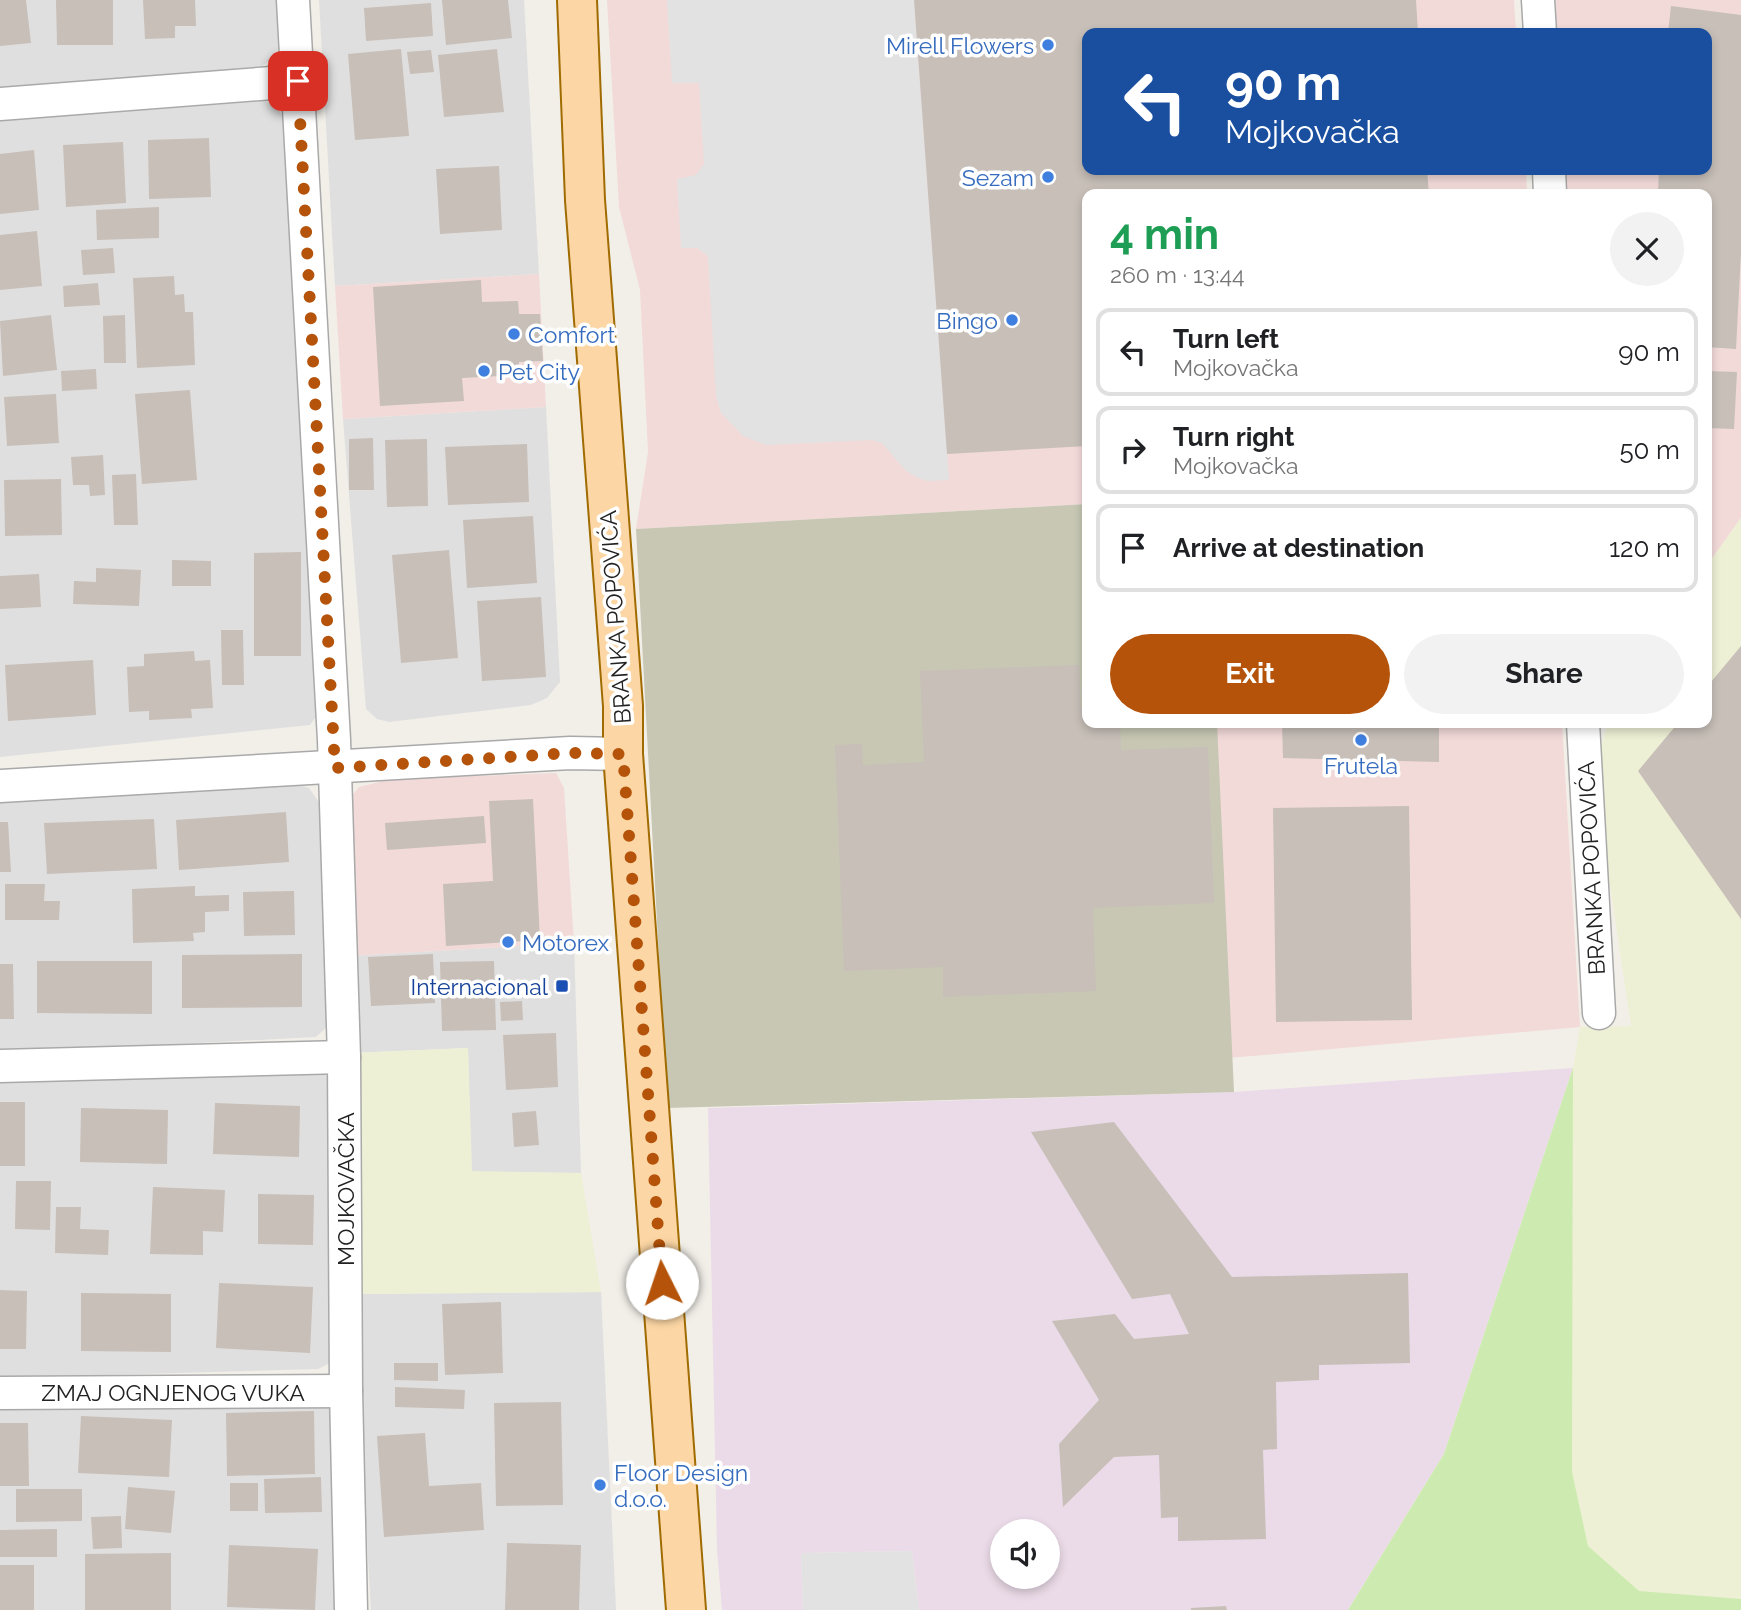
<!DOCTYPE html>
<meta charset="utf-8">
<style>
:root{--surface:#fff;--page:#f2f2f2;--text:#202124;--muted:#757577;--line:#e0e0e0;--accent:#b45309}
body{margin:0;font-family:Raleway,sans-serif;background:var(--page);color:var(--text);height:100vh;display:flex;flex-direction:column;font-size:26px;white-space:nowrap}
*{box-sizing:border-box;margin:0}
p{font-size:23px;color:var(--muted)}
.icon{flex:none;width:38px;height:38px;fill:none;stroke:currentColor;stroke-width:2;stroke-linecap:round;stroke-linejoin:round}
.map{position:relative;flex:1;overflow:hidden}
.sheet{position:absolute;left:1082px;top:189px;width:630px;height:539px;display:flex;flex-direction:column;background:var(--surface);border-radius:14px;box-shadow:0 4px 10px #0003}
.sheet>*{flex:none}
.banner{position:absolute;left:1082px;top:28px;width:630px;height:147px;border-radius:14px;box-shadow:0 4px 10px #0003;background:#1a4fa0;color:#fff;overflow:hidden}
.tools{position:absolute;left:990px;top:1519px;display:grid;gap:14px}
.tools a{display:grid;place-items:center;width:70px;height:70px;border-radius:50%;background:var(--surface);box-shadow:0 4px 10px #0003;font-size:35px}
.pin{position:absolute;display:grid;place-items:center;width:60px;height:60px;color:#fff;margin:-30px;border-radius:14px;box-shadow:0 4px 10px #0006}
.me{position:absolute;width:77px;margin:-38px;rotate:356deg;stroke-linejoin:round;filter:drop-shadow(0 0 5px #0008)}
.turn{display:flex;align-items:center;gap:24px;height:147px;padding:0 28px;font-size:32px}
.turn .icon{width:91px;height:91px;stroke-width:2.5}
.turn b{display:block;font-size:49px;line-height:60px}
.round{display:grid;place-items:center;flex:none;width:74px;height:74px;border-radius:37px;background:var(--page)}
.headline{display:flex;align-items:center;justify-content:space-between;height:119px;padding:0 28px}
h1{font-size:42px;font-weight:700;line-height:52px;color:#1e9e55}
.button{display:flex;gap:14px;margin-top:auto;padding:14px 28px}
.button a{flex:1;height:80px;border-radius:42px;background:var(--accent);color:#fff;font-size:28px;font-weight:700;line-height:80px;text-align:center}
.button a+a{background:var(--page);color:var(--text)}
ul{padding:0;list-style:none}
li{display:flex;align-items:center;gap:21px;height:88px;margin:0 14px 10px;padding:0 14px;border:4px solid var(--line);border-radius:14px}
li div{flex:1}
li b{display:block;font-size:26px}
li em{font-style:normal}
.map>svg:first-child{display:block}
.residential{fill:#e0dfdf}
.commercial{fill:#f2dad9}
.industrial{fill:#ebdbe8;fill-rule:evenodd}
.construction{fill:#c7c7b4}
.farmland{fill:#eef0d5}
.grass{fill:#cdebb0}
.parking{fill:#e2e2e2}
.building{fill:#c7bfb8}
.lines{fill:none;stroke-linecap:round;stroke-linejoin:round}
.minor-casing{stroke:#a9a9a9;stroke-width:35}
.primary-casing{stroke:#a06b00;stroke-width:42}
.minor{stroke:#fff;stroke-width:32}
.primary{stroke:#fcd6a4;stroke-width:38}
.route{stroke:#b45309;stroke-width:12;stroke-dasharray:0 21.6}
.shop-dot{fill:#3f7fe0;stroke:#fff;stroke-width:2.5}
.transit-dot{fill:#1a4fb4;stroke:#fff;stroke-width:2.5}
.labels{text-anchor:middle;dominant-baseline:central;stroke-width:7;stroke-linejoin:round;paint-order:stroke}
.shop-label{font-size:23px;fill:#366cbe;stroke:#fff;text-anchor:start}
.street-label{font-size:23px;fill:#222;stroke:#fff}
.transit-label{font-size:23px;fill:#164399;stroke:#fff;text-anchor:end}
</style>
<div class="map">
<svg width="1741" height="1610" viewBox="0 0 1741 1610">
<rect width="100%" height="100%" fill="#f2efe9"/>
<g class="residential">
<path d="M0,0H281L283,41L272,59L262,66L0,94Z"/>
<path d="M319,0H524L539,274L335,286Z"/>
<path d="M265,101L276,106L284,119L320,711L310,725L0,757V121Z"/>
<path d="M546,407L560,682L547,698L531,705L389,722L377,719L366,709L343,419Z"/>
<path d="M294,783L309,788L323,808L329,1025L316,1037L0,1053V802Z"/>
<path d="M574,943L581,1173L471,1172L468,1048L351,1053L348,956Z"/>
<path d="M315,1071L327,1076L331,1088L332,1362L318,1369L0,1378V1078Z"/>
<path d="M601,1292L616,1610H371L353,1294Z"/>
<path d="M325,1399L336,1408L340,1610H0V1404Z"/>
</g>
<g class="commercial">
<path d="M607,0H1514L1516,33H1087V170H1526L1527,194H1087V504L636,529L648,452L640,290L619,207Z"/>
<path d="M1553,0H1741V518L1706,567V194H1566L1564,170H1706V33H1555Z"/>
<path d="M539,274L546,407L343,419L335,286Z"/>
<path d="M1215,723H1562L1580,1027L1229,1058Z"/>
<path d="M556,773L564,788L574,943L348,956L350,798L359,787L391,779Z"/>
</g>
<path class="industrial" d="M1573,1068L1444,1454L1348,1610H919L912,1551L801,1553L803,1610H722L717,1550L708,1108L1234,1092ZM1003,1531H1048V1577H1003Z"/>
<path class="construction" d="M1087,504V723H1217L1234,1092L667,1108L636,529Z"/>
<g class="farmland">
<path d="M1741,518V1610H1348L1444,1454L1573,1068L1580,1027L1631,1026L1593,773L1608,723H1706V567Z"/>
<path d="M468,1048L472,1171L581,1173L601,1292L353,1294L351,1053Z"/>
</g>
<path class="grass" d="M1573,1068L1572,1472L1588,1546L1639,1591L1741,1599V1610H1348L1444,1454Z"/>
<g class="parking">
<path d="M667,0H914L949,480L927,481L916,477L905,470L882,443L871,440L766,445L743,436L721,413L716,396L708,256L697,248H681L677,179L696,175L704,164L699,83H672Z"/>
<path d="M912,1551L919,1610H803L801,1553Z"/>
</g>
<g class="building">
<path d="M0,0H26L31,43L0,46Z"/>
<path d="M56,0H113V45H57Z"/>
<path d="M143,0H195L196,26H175V38L145,39Z"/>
<path d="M442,0H508L512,38L446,45Z"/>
<path d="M914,0H1416L1418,33H1087V170H1427L1429,194H1087V446L947,454Z"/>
<path d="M431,3L433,36L366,41L364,8Z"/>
<path d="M1671,6L1741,15V253L1736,349L1706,347V194H1658L1659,170H1706V33H1668Z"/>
<path d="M401,49L409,136L355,140L348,54Z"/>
<path d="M497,49L504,112L444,117L438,55Z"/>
<path d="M431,50L434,72L410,74L407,52Z"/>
<path d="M209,138L211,197L149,199L148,140Z"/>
<path d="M123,142L126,203L66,207L63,145Z"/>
<path d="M34,150L39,210L0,214V154Z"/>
<path d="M499,166L502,230L440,234L436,169Z"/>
<path d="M159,207V238L97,240L96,210Z"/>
<path d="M37,231L42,286L0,290V235Z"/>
<path d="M113,248L115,273L83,275L81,250Z"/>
<path d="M174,276L175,295L184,294L185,312H193L195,365L137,368L133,278Z"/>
<path d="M481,280L482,302L518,301L519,314H540L543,361L519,362L520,375L462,378L464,401L380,406L373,287Z"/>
<path d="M98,283L100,305L64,307L63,286Z"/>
<path d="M51,315L57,370L3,376L0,321Z"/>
<path d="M125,315L126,363H104L103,316Z"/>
<path d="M96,369L97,389L62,391L61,371Z"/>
<path d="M1707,371L1737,372L1734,429L1706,428Z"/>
<path d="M190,390L197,480L142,484L135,394Z"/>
<path d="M56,394L59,443L7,446L4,397Z"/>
<path d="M373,438L374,490H349V439Z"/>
<path d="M427,439L428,506L387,507L385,440Z"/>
<path d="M527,444L529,502L448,505L445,447Z"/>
<path d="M1706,447H1711L1708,505H1706Z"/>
<path d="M103,455L105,495L90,496L89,485H73L71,457Z"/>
<path d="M136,474L138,525H114L112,475Z"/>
<path d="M61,479L62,535L5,536L4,480Z"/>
<path d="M533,516L537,583L467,588L463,520Z"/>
<path d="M449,550L458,658L401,663L392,555Z"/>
<path d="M301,552V656H254V553Z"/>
<path d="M172,560L211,561V586H172Z"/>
<path d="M96,568L141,570L139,606L73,604L74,581L96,582Z"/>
<path d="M39,574L41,607L0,609V576Z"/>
<path d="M541,597L546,677L482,681L477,601Z"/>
<path d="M221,630H243L244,685H222Z"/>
<path d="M1741,646V919L1638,771L1678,723H1706V688Z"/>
<path d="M194,651L195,661L210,660L213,708L191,709L192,718L149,720V711L129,712L127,667L144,666V654Z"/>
<path d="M93,660L96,715L8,721L5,665Z"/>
<path d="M1079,665L1081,709L1087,708V723H1120L1121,750L1208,747L1214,903L1093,908L1096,991L943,997V967L844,971L835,745L862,744L863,765L924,762L920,671Z"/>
<path d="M1282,723H1439V762L1283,758Z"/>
<path d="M533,799L540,940L446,946L443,884L493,881L489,801Z"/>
<path d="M1409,806L1412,1020L1276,1022L1273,808Z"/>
<path d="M286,812L289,862L179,870L176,820Z"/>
<path d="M484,816L486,843L387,850L385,823Z"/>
<path d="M154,819L157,869L47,874L44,823Z"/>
<path d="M0,822H8L11,872H0Z"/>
<path d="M5,884H45L44,901H60L59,920H5Z"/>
<path d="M195,886V896L229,895V911L205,912V932L193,933L194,941L133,943L132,889Z"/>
<path d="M294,891L295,935L244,936L243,892Z"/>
<path d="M302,954V1007L182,1008V955Z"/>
<path d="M433,954L435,1003L371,1006L368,957Z"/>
<path d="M37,961H152V1014L37,1013Z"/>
<path d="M494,961L496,1030L442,1031L440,962Z"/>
<path d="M0,964H13L14,1019H0Z"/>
<path d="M522,1001L523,1020L501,1021L500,1002Z"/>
<path d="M556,1033L558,1087L506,1090L503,1035Z"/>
<rect x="0" y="1102" width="25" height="64"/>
<path d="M215,1103L300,1106L299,1157L213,1154Z"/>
<path d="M81,1108L168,1110L167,1164L80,1162Z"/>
<path d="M536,1111L539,1145L514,1147L512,1113Z"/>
<path d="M1114,1122L1232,1277L1408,1273L1410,1363L1319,1365V1380L1276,1382L1277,1449L1263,1450L1266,1539L1178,1541V1517L1161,1518L1159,1455L1114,1457L1063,1507L1059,1444L1099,1400L1052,1321L1115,1314L1134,1339L1189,1334L1170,1294L1132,1299L1031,1132Z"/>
<path d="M16,1181H51L50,1230L15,1229Z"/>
<path d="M153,1187L225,1190L223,1232L203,1231V1255L150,1254Z"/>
<path d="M258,1194L314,1195L313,1245L258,1244Z"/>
<path d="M56,1207H81L80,1229L109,1230L108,1255L55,1253Z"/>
<path d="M219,1283L313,1287L310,1353L216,1348Z"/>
<path d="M0,1290L27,1291L26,1349H0Z"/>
<path d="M81,1293L171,1294V1352L81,1351Z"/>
<path d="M501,1302L503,1373L445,1375L442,1304Z"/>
<path d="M394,1363H438V1381L394,1380Z"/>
<path d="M395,1387L465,1390L464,1409L395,1407Z"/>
<path d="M561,1402L563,1505L496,1506L494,1403Z"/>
<path d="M314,1411L315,1474L227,1476L226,1413Z"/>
<path d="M81,1416L172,1420L169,1477L78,1473Z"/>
<path d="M0,1423H28L29,1486H0Z"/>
<path d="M425,1433L429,1486L481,1483L484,1530L384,1537L377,1436Z"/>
<path d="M321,1477L322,1512L265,1513L264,1479Z"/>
<rect x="230" y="1483" width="28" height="28"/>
<path d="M128,1487L175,1491L171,1533L125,1529Z"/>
<path d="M16,1489H82V1521L16,1522Z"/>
<path d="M121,1516L122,1548L93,1549L91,1517Z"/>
<path d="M57,1529V1557H0V1530Z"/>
<path d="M507,1543L581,1545L579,1610H505Z"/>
<path d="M229,1545L318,1549L315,1610L227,1607Z"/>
<path d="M171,1553V1610H85V1554Z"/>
<rect x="0" y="1565" width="34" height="45"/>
<path d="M1226,1606L1227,1610H1191V1608Z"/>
</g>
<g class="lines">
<g class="minor-casing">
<g id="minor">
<path d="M293,0L334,740L344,1057L346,1391L351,1610"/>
<path d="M1538,0L1540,33"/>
<path d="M0,104L298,81"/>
<path d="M1549,170L1550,194"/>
<path d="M1583,723L1599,1013"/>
<path d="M0,786L570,753L623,754"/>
<path d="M0,1066L344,1057"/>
<path d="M0,1393L346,1391"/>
</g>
</g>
<g class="primary-casing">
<path id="primary" d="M577,0L585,200L623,706V754L686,1610"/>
</g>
<use href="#minor" class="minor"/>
<use href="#primary" class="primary"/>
</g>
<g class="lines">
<path class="route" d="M298,81L335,768L570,753L623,754L662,1283"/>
</g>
<g class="shop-dot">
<circle cx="1048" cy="45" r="7"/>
<circle cx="1048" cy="177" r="7"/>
<circle cx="1012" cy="320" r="7"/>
<circle cx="514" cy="334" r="7"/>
<circle cx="484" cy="371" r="7"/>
<circle cx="1361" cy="740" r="7"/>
<circle cx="508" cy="942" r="7"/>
<circle cx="600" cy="1485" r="7"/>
</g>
<rect class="transit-dot" x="555" y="979" width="14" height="14" rx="3.5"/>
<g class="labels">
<g class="shop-label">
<text x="1034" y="45" text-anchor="end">Mirell Flowers</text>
<text x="1034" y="177" text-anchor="end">Sezam</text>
<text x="998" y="320" text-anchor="end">Bingo</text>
<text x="528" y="334">Comfort</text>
<text x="498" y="371">Pet City</text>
<text x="1361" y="765" text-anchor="middle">Frutela</text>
<text x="522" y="942">Motorex</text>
<text x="614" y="1472">Floor Design<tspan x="614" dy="26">d.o.o.</tspan></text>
</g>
<g class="street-label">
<text transform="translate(615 617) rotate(-94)">BRANKA POPOVIĆA</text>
<text transform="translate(1591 868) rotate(-93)">BRANKA POPOVIĆA</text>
<text transform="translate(345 1189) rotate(-90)">MOJKOVAČKA</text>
<text x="173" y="1392">ZMAJ OGNJENOG VUKA</text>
</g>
<g class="transit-label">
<text x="548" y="986">Internacional</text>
</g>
</g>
</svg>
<div class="tools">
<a><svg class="icon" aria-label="sound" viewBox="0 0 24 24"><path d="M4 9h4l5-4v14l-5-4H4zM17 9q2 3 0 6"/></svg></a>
</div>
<div class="pin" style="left:298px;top:81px;background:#d93025"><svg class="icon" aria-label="arrive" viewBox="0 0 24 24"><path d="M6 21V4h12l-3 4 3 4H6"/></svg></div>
<svg class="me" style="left:662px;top:1283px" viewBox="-20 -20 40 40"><circle r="19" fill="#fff"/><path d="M0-13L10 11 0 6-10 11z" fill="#b45309"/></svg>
<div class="banner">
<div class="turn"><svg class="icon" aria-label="left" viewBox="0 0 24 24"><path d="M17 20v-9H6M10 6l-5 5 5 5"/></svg><div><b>90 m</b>Mojkovačka</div></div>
</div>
<section class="sheet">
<div class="headline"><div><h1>4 min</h1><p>260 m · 13:44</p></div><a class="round"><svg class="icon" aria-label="close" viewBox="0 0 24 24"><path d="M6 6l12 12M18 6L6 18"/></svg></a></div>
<ul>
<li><svg class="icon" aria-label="left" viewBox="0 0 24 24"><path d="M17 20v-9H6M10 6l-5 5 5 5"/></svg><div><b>Turn left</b><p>Mojkovačka</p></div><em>90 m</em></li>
<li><svg class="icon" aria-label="right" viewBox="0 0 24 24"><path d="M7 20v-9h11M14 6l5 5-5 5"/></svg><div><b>Turn right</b><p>Mojkovačka</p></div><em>50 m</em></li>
<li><svg class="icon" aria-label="arrive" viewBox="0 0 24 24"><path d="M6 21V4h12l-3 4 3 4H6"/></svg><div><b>Arrive at destination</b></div><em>120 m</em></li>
</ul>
<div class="button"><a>Exit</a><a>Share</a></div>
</section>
</div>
